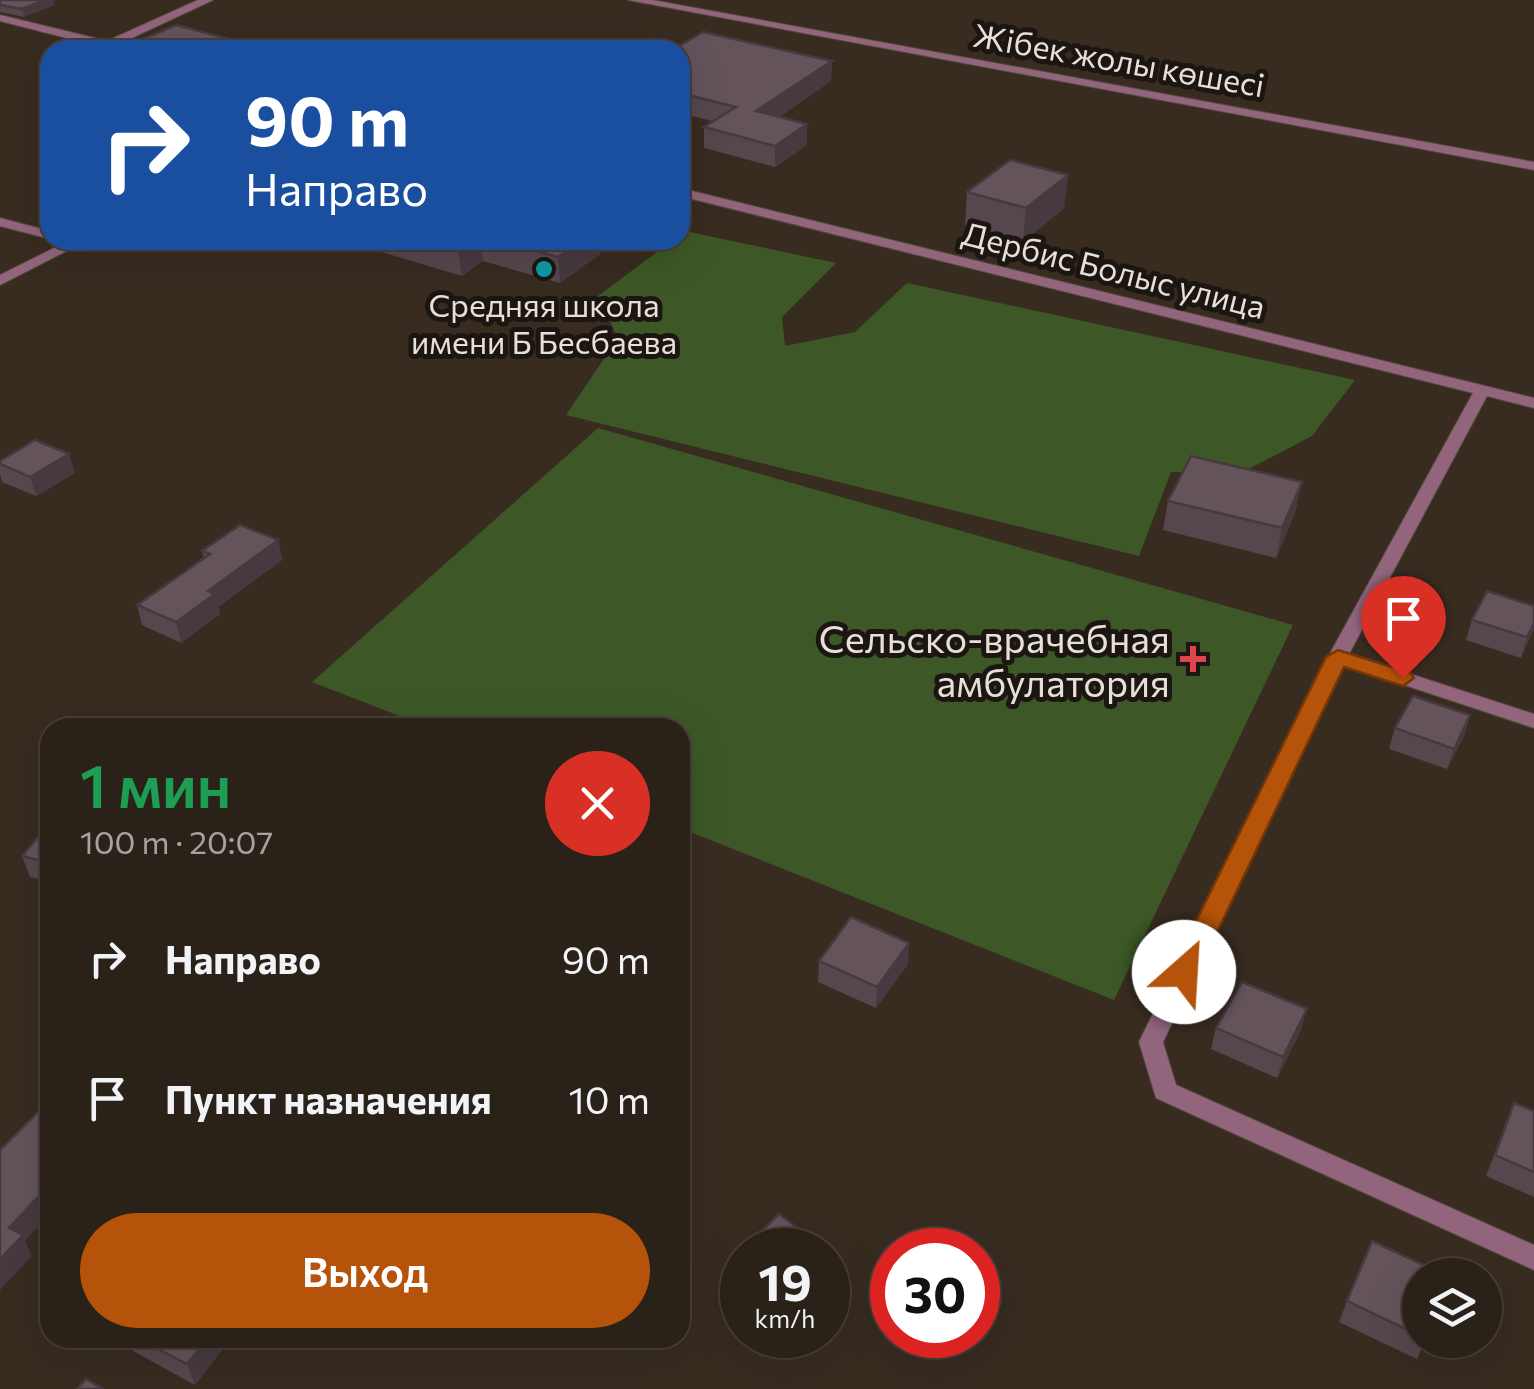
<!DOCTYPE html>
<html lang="ru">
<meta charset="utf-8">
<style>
:root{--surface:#2a2119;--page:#322922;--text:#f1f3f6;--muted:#a5a3a2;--line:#463e38;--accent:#b45309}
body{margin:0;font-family:Commissioner,sans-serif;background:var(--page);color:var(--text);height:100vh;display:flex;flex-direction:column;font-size:38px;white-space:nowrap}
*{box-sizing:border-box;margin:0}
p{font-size:32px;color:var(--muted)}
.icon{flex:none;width:55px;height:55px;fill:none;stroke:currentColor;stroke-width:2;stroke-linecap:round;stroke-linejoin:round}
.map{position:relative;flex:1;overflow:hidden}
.sheet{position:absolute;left:40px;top:718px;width:650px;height:630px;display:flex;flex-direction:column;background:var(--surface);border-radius:30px;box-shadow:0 10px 40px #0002,0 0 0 2px var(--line)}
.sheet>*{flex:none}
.hud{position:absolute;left:40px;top:40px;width:650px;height:210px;border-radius:30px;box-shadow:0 10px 40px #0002,0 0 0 2px var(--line);background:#1a4fa0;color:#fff;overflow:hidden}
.tools{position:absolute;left:1402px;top:1258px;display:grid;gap:20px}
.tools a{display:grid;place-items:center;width:100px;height:100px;border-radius:50%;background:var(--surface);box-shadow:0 10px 40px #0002,0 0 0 2px var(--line);font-size:50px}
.speed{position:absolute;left:720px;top:1228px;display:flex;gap:20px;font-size:50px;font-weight:700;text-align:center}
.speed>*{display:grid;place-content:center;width:130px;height:130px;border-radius:50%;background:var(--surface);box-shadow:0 10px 40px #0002,0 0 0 2px var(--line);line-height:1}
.speed small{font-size:25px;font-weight:400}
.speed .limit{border:15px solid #d22;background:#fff;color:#111}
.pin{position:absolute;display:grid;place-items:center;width:85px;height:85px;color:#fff;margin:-102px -42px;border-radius:50% 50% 50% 0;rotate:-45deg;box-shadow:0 0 10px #0007}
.pin .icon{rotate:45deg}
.me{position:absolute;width:110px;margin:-55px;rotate:26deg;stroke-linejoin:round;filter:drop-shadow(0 0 8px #0008)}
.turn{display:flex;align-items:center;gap:35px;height:210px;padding:0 40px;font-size:45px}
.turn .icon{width:130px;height:130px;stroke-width:2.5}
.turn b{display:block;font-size:70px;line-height:85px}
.round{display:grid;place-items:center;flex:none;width:105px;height:105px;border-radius:52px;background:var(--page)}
.overview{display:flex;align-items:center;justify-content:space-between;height:170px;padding:0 40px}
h1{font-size:60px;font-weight:600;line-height:75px;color:#1e9e55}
.cta{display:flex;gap:20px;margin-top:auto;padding:20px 40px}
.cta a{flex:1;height:115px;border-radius:60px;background:var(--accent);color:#fff;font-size:40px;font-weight:600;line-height:115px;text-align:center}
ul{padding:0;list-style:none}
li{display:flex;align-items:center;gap:30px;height:140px;padding:0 40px}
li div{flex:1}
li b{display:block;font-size:38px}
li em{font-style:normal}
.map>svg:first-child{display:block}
.green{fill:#3d5826}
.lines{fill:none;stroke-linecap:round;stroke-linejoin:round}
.minor-casing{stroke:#54493e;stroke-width:2}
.tertiary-casing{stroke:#54493e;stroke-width:2}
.minor{fill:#92657d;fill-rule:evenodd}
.tertiary{fill:#92657d;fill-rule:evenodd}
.wall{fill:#56474e}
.shaded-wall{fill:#463a40}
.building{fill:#64535b;stroke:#463a40;stroke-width:2.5}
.route{fill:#b45309;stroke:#753606;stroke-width:2.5}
.culture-dot{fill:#0f9aa8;stroke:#1b1611;stroke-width:4}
.health-dot{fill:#e0444e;stroke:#1b1611;stroke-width:4}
.labels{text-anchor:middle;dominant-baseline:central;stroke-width:10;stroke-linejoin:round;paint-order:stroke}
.far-street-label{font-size:32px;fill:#e7dfd8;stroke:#1b1611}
.far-poi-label{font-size:32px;fill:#e7dfd8;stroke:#1b1611}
.poi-label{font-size:38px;fill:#e7dfd8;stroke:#1b1611;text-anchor:end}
</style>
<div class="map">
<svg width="1534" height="1389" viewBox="0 0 1534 1389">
<rect width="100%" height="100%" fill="#382c21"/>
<g class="green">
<path d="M685,231L836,263L782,317L785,346L855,332L907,283L1355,380L1312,436L1243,472H1171L1139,556L566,415L618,338L598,296L673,240H680Z"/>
<path d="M598,428L1293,625L1114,1000L680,828V728L428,727L312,682Z"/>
</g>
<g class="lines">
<g class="minor-casing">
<g id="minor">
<path d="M198,0H213L119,44L133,50H113L0,21V15L107,41Z"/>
<path d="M680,188L1534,398V408L1487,396L1349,654L1534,714V728L1344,665L1163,1042L1176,1085L1534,1245V1270L1156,1098L1139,1042L1328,657L1473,393L680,196Z"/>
<path d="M0,218L50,231V239L0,226Z"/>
<path d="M70,240H88L0,285V275Z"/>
</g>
</g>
<g class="tertiary-casing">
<path id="tertiary" d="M628,0H652L1534,162V170Z"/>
</g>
<use href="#minor" class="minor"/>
<use href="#tertiary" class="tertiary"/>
</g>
<g class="wall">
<path d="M0,0H53L54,5L24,17L0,12Z"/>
<path d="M680,50L832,61L831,81L779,117L807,145L775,167L704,148V127L712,121L680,113Z"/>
<path d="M1068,175L1064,208L1023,242L965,225L967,192Z"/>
<path d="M341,240H599L600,254L560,283L483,261L462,276Z"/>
<path d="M0,461L75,473L36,496L2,482L0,474Z"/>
<path d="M1168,501L1296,510L1276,558L1163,530Z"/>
<path d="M278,540L282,560L218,607L220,614L181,643L142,625L137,605L204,558L202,551Z"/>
<path d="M1472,620L1534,629L1521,658L1466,640Z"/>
<path d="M1470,715L1464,736L1447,769L1389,749L1395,728Z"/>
<path d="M50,823V882L30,877L22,856Z"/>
<path d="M819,961L908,964L876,1008L818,982Z"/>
<path d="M1216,1028L1301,1030L1277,1078L1211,1049Z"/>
<path d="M1514,1103L1534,1111V1197L1486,1176Z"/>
<path d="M742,1250V1299L727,1287L726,1266Z"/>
<path d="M1420,1275V1340H1425L1417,1359L1339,1322L1347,1301Z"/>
<path d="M127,1338H231L195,1385L133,1351Z"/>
</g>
<g class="shaded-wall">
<path d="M45,0H53L54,5L24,17L22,9Z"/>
<path d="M832,61L831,81L756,132V111Z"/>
<path d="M807,124V145L775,167V146Z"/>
<path d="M1068,175L1064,208L1023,242L1026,208Z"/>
<path d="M474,240H481L483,261L462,276L458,250Z"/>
<path d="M581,240H599L600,254L560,283L558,257Z"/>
<path d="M69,454L75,473L36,496L30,477Z"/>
<path d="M1302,482L1296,510L1276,558L1282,528Z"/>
<path d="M278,540L282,560L218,607L220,614L181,643L176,622L208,591Z"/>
<path d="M1534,623V629L1521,658L1527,637Z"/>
<path d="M1470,715L1464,736L1447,769L1454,749Z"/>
<path d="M909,943L908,964L876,1008L877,987Z"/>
<path d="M1307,1009L1301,1030L1277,1078L1283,1057Z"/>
<path d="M50,1184V1215L25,1241L32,1256L0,1290V1259L9,1228Z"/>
<path d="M838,1258L837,1279L828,1289V1269Z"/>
<path d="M208,1338H231L195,1385L187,1364Z"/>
</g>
<g class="building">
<path d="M0,0H45L22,9L0,5Z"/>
<path d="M176,25L271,50H117Z"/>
<path d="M703,32L832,61L756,111L807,124L775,146L704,127L736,107L680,93V50H672Z"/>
<path d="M1010,160L1068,175L1026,208L967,192Z"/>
<path d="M423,240H474L458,250Z"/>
<path d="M498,240H581L558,257Z"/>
<path d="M35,440L69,454L30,477L0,464V461Z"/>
<path d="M1191,456L1302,482L1282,528L1168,501Z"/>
<path d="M240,525L278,540L208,591L215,594L176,622L137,605L210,554L202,551Z"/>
<path d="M1487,591L1534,606V623L1527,637L1472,620Z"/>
<path d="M1413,696L1470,715L1454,749L1395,728Z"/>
<path d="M50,823V863L22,856Z"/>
<path d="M851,917L909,943L877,987L819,961Z"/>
<path d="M1242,982L1307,1009L1283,1057L1216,1028Z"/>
<path d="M1514,1103L1534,1111V1172L1495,1155Z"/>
<path d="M42,1108L50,1112V1184L9,1228L23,1235L0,1259V1150Z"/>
<path d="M779,1214L827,1250H743Z"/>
<path d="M1372,1241L1445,1275H1420V1336L1347,1301Z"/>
<path d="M742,1250V1278L726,1266Z"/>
<path d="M828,1250L838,1258L828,1269Z"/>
<path d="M137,1338H208L187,1364Z"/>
<path d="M86,1379L103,1389H77Z"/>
</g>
<path class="route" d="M1338,650L1411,673L1414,678L1403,686L1344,667L1198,972L1194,979H1175L1171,972L1326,657Z"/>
<circle class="culture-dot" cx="544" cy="269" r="10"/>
<path class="health-dot" d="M1188 644h10v10h10v10h-10v10h-10v-10h-10v-10h10z"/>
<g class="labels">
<g class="far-street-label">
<text transform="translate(1119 59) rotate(10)">Жібек жолы көшесі</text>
<text transform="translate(1114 269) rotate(14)">Дербис Болыс улица</text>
</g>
<g class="far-poi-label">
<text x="544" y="304">Средняя школа<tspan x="544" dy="37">имени Б Бесбаева</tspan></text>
</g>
<g class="poi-label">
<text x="1170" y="637">Сельско-врачебная<tspan x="1170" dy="44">амбулатория</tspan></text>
</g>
</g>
</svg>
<div class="tools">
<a><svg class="icon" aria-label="layers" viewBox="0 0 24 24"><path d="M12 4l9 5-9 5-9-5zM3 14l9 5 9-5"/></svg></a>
</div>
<div class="speed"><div>19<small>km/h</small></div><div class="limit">30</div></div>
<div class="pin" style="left:1403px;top:678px;background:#d93025"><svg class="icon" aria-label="arrive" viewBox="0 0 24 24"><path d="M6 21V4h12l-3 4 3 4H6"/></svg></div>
<svg class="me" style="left:1184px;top:972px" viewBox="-20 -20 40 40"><circle r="19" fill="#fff"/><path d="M0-13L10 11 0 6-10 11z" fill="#b45309"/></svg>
<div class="hud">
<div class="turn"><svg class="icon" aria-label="right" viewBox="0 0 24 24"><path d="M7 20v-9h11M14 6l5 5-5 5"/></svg><div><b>90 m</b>Направо</div></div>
</div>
<section class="sheet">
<div class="overview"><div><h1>1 мин</h1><p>100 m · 20:07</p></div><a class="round" style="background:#d93025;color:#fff"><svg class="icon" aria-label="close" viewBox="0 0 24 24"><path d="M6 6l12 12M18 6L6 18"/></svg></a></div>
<ul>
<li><svg class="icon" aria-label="right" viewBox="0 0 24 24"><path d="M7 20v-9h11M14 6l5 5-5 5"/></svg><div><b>Направо</b></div><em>90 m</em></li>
<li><svg class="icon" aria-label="arrive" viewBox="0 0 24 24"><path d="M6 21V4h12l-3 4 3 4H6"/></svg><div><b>Пункт назначения</b></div><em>10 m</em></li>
</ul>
<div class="cta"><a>Выход</a></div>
</section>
</div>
